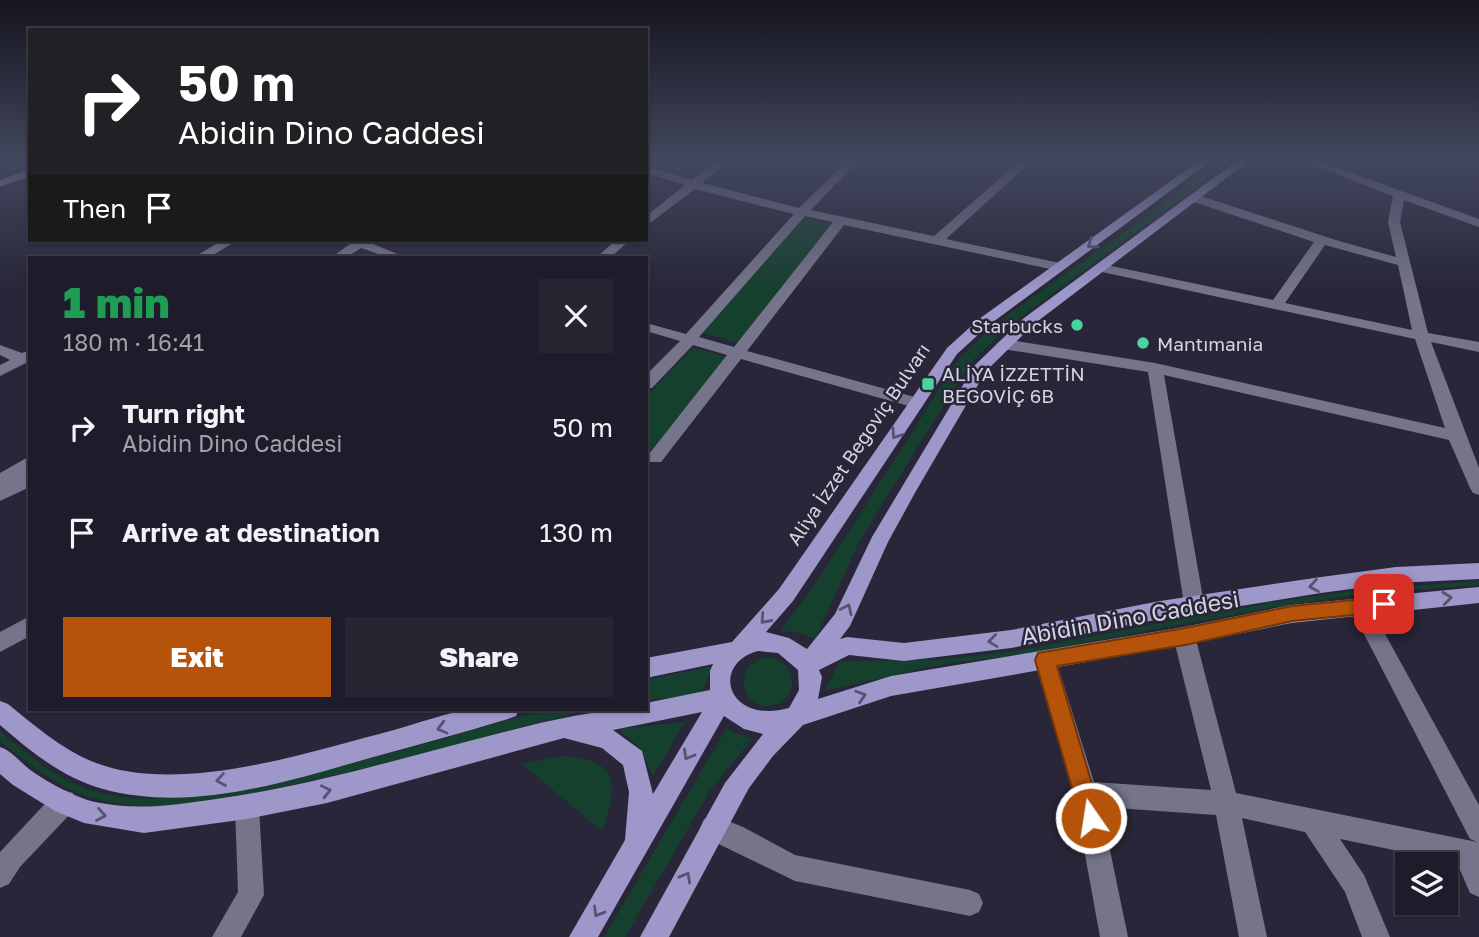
<!DOCTYPE html>
<meta charset="utf-8">
<style>
:root{--surface:#1e1c2a;--page:#262532;--text:#f1f3f6;--muted:#a1a1a8;--line:#3c3a47;--accent:#b45309}
body{margin:0;font-family:"Golos Text",sans-serif;background:var(--page);color:var(--text);height:100vh;display:flex;flex-direction:column;font-size:26px;white-space:nowrap}
*{box-sizing:border-box;margin:0}
p{font-size:23px;color:var(--muted)}
.icon{flex:none;width:38px;height:38px;fill:none;stroke:currentColor;stroke-width:2;stroke-linecap:round;stroke-linejoin:round}
.map{position:relative;flex:1;overflow:hidden}
.sheet{position:absolute;left:28px;top:256px;width:620px;height:455px;display:flex;flex-direction:column;background:var(--surface);border-radius:0px;box-shadow:0 2px 5px #0004,0 0 0 2px var(--line)}
.sheet>*{flex:none}
.banner{position:absolute;left:28px;top:28px;width:620px;height:214px;border-radius:0px;box-shadow:0 2px 5px #0004,0 0 0 2px var(--line);background:#202124;color:#fff;overflow:hidden}
.buttons{position:absolute;left:1395px;top:852px;display:grid;gap:14px}
.buttons a{display:grid;place-items:center;width:63px;height:63px;border-radius:0px;background:var(--surface);box-shadow:0 2px 5px #0004,0 0 0 2px var(--line);font-size:35px}
.pin{position:absolute;display:grid;place-items:center;width:60px;height:60px;color:#fff;margin:-30px;border-radius:14px;box-shadow:0 4px 10px #0006}
.me{position:absolute;width:77px;margin:-38px;rotate:347deg;stroke-linejoin:round;filter:drop-shadow(0 0 5px #0008)}
.turn{display:flex;align-items:center;gap:24px;height:147px;padding:0 35px;font-size:32px}
.turn .icon{width:91px;height:91px;stroke-width:2.5}
.turn b{display:block;font-size:49px;line-height:60px}
.then{display:flex;align-items:center;height:66px;padding:0 35px;background:#0003;gap:14px;font-size:26px}
.round{display:grid;place-items:center;flex:none;width:74px;height:74px;border-radius:0px;background:var(--page)}
.overview{display:flex;align-items:center;justify-content:space-between;height:119px;padding:0 35px}
h1{font-size:42px;font-weight:800;line-height:52px;color:#1e9e55}
.primary-button{display:flex;gap:14px;margin-top:auto;padding:14px 35px}
.primary-button a{flex:1;height:80px;border-radius:0px;background:var(--accent);color:#fff;font-size:28px;font-weight:800;line-height:80px;text-align:center}
.primary-button a+a{background:var(--page);color:var(--text)}
ul{padding:0;list-style:none}
li{display:flex;align-items:center;gap:21px;height:105px;padding:0 35px}
li div{flex:1}
li b{display:block;font-size:26px}
li em{font-style:normal}
.map>svg:first-child{display:block}
.green{fill:#16402e}
.lines{fill:none;stroke-linecap:round;stroke-linejoin:round}
.minor{fill:#76748a;fill-rule:evenodd}
.major{fill:#9e97ca;fill-rule:evenodd}
.oneway{stroke:#575372}
.route{fill:#b45309;stroke:#753606;stroke-width:2}
.poi-dot{fill:#48d49d;stroke:#282638;stroke-width:2.5}
.labels{text-anchor:middle;dominant-baseline:central;stroke-width:5;stroke-linejoin:round;paint-order:stroke}
.poi-label{font-size:19px;fill:#d5d4e1;stroke:#282638;text-anchor:start}
.street-label{font-size:19px;fill:#d5d4e1;stroke:#282638}
.near-street-label{font-size:23px;fill:#d5d4e1;stroke:#282638}
</style>
<div class="map">
<svg width="1479" height="937" viewBox="0 0 1479 937">
<rect width="100%" height="100%" fill="#282638"/>
<g class="green">
<path d="M1218,160H1234L1005,329L970,363L860,540L815,639L800,633L780,631L813,588L958,360L994,325L1159,207Z"/>
<path d="M802,219L831,224L737,343L703,333Z"/>
<path d="M692,348L724,356L726,359L646,457V397Z"/>
<path d="M1479,581V585L1361,594L1275,607L1019,655L937,665L825,691L840,661L934,660L1015,651L1272,602L1358,590Z"/>
<circle cx="768" cy="682" r="24"/>
<path d="M713,666L700,696L646,700V680Z"/>
<path d="M547,709H590C492,735 395,763 295,784C229,798 157,819 90,797C57,787 27,763 0,741V731C28,755 58,781 94,791C152,808 221,792 279,780C370,761 458,734 547,709Z"/>
<path d="M685,722L653,776L639,747L618,729Z"/>
<path d="M726,729L752,739L711,789L625,937H604Z"/>
<path d="M562,756C619,759 619,784 602,831L522,764Z"/>
</g>
<g class="lines">
<g class="minor">
<path d="M717,160H729L702,183L799,208L848,160H859L811,210L934,236L1021,160H1033L946,239L1060,263L1067,267L1060,271L844,225L747,351L922,399L924,403L922,407L916,408L741,359L661,462H649L646,458L649,454L727,355L693,345L652,388L646,389V375L680,341L646,331V323L686,334L794,214L695,189L646,226V216L685,185L646,173V166L692,180ZM805,216L833,222L734,347L699,337Z"/>
<path d="M1300,160H1316L1479,219V227L1404,200L1400,222L1428,333L1479,342V352L1431,342L1479,468V495L1473,493L1470,488L1449,440L1164,375L1204,604L1201,610L1194,613L1187,610L1184,604L1148,372L1003,349L996,344L1003,339L1155,363L1445,428L1415,339L1102,272L1095,268L1102,264L1273,300L1314,242L1191,201V195L1195,194L1339,241L1396,257L1388,222L1393,196ZM1325,245L1398,265L1412,330L1285,303Z"/>
<path d="M223,240H238L210,257H194Z"/>
<path d="M346,240H363L405,257H387L361,248L347,257H332L350,244Z"/>
<path d="M616,240H630L611,257H597Z"/>
<path d="M0,345L22,353L30,350V361L0,376V365L10,360L0,355Z"/>
<path d="M30,456V471L25,474L30,473V487L0,501V473Z"/>
<path d="M1360,598L1367,601L1479,805V897L1470,893L1457,863L1340,839L1364,875L1390,937H1362L1345,892L1305,832L1242,818L1267,937H1239L1216,815L1101,807L1128,937H1100L1074,794L1034,660L1037,653L1045,650L1053,653L1056,660L1094,782L1211,790L1173,636L1177,630L1184,627L1191,630L1195,636L1236,793L1477,842L1470,839L1350,607L1353,601Z"/>
<path d="M30,616V636L0,652V632Z"/>
<path d="M64,790L73,793L76,802L73,811L20,867L9,884L0,888V852L55,793Z"/>
<path d="M247,795L256,798L259,807L264,895L241,937H212L238,892L235,807L238,798Z"/>
<path d="M713,815L743,827L795,855L970,890L979,894L983,903L979,912L970,916L795,881L704,837L700,828L704,819Z"/>
</g>
<g class="major">
<path d="M1200,160H1212L989,325L957,354L793,601L766,632L789,638L807,649L835,614L872,537L975,365L1024,318L1238,160H1250L1034,324L986,371L916,491L888,542L850,626L840,639L847,637L904,643L1011,630L1160,601L1321,577L1396,567L1479,563V579L1396,583L1321,593L1160,619L1011,648L904,661L849,655L819,670L822,677L818,699L891,676L1184,627L1291,605L1479,587V603L1291,623L1184,645L891,696L803,725L773,756L749,788L669,937H640L725,783L763,734L744,729L724,716L598,937H569L625,840L629,792L623,765L602,748L564,738L327,803L247,819L144,833L84,823L55,811L13,785L0,774V747C12,751 19,761 29,769C47,782 74,797 95,802C138,811 174,805 216,799C302,787 386,763 469,741C528,726 585,709 646,709V703L710,690V671L713,664L646,678V658L732,642L779,589L947,348L979,319ZM758,651L778,653L798,670L799,690L789,708C727,725 710,664 758,651ZM702,712L653,794L642,751L613,730Z"/>
<path d="M30,169V176L0,187V180Z"/>
<path d="M0,701L8,704C34,725 60,748 91,761C177,797 308,752 394,730C419,723 446,713 471,709C486,707 504,708 519,709L516,716L508,719C462,733 416,745 370,758C285,782 191,813 103,789C63,778 31,752 0,725Z"/>
</g>
</g>
<defs><path id="oneway-chevron" d="M-2-3.5L2.5 0L-2 3.5" fill="none" stroke-width="1.6" stroke-linecap="round" stroke-linejoin="round" transform="scale(1.75)"/></defs>
<g class="oneway">
<use href="#oneway-chevron" transform="translate(1092 244) rotate(145)"/>
<use href="#oneway-chevron" transform="translate(896 434) rotate(124)"/>
<use href="#oneway-chevron" transform="translate(1314 586) rotate(171)"/>
<use href="#oneway-chevron" transform="translate(1447 598) rotate(-6)"/>
<use href="#oneway-chevron" transform="translate(847 609) rotate(-65)"/>
<use href="#oneway-chevron" transform="translate(765 619) rotate(132)"/>
<use href="#oneway-chevron" transform="translate(993 641) rotate(173)"/>
<use href="#oneway-chevron" transform="translate(861 696) rotate(-18)"/>
<use href="#oneway-chevron" transform="translate(442 728) rotate(165)"/>
<use href="#oneway-chevron" transform="translate(688 755) rotate(120)"/>
<use href="#oneway-chevron" transform="translate(221 780) rotate(171)"/>
<use href="#oneway-chevron" transform="translate(326 791) rotate(-13)"/>
<use href="#oneway-chevron" transform="translate(101 815) rotate(10)"/>
<use href="#oneway-chevron" transform="translate(686 877) rotate(-61)"/>
<use href="#oneway-chevron" transform="translate(598 912) rotate(121)"/>
</g>
<linearGradient id="sky" x2="0" y2="1"><stop stop-color="#16151f"/><stop offset="0.55" stop-color="#42475e"/><stop offset="1" stop-color="#42475e" stop-opacity="0"/></linearGradient>
<rect width="1479" height="291" fill="url(#sky)"/>
<path class="route" d="M1384,597L1390,599L1393,604L1390,610L1384,612L1292,621L1185,645L1057,666L1102,818L1099,826L1091,829L1083,826L1035,660L1038,653L1185,628L1292,606Z"/>
<g class="poi-dot">
<circle cx="1077" cy="325" r="7"/>
<circle cx="1143" cy="343" r="7"/>
<rect x="921" y="377" width="14" height="14" rx="3.5"/>
</g>
<g class="labels">
<g class="poi-label">
<text x="1063" y="325" text-anchor="end">Starbucks</text>
<text x="1157" y="343">Mantımania</text>
<text x="942" y="373">ALİYA İZZETTİN<tspan x="942" dy="22">BEGOVİÇ 6B</tspan></text>
</g>
<g class="street-label">
<text transform="translate(858 444) rotate(-56)">Aliya İzzet Begoviç Bulvarı</text>
</g>
<g class="near-street-label">
<text transform="translate(1130 617) rotate(-10)">Abidin Dino Caddesi</text>
</g>
</g>
</svg>
<div class="buttons">
<a><svg class="icon" aria-label="layers" viewBox="0 0 24 24"><path d="M12 4l9 5-9 5-9-5zM3 14l9 5 9-5"/></svg></a>
</div>
<div class="pin" style="left:1384px;top:604px;background:#d93025"><svg class="icon" aria-label="arrive" viewBox="0 0 24 24"><path d="M6 21V4h12l-3 4 3 4H6"/></svg></div>
<svg class="me" style="left:1091px;top:818px" viewBox="-20 -20 40 40"><circle r="17" fill="#b45309" stroke="#fff" stroke-width="3"/><path d="M0-11L8 9 0 5-8 9z" fill="#fff"/></svg>
<div class="banner">
<div class="turn"><svg class="icon" aria-label="right" viewBox="0 0 24 24"><path d="M7 20v-9h11M14 6l5 5-5 5"/></svg><div><b>50 m</b>Abidin Dino Caddesi</div></div>
<div class="then">Then<svg class="icon" aria-label="arrive" viewBox="0 0 24 24"><path d="M6 21V4h12l-3 4 3 4H6"/></svg></div>
</div>
<section class="sheet">
<div class="overview"><div><h1>1 min</h1><p>180 m · 16:41</p></div><a class="round"><svg class="icon" aria-label="close" viewBox="0 0 24 24"><path d="M6 6l12 12M18 6L6 18"/></svg></a></div>
<ul>
<li><svg class="icon" aria-label="right" viewBox="0 0 24 24"><path d="M7 20v-9h11M14 6l5 5-5 5"/></svg><div><b>Turn right</b><p>Abidin Dino Caddesi</p></div><em>50 m</em></li>
<li><svg class="icon" aria-label="arrive" viewBox="0 0 24 24"><path d="M6 21V4h12l-3 4 3 4H6"/></svg><div><b>Arrive at destination</b></div><em>130 m</em></li>
</ul>
<div class="primary-button"><a>Exit</a><a>Share</a></div>
</section>
</div>
